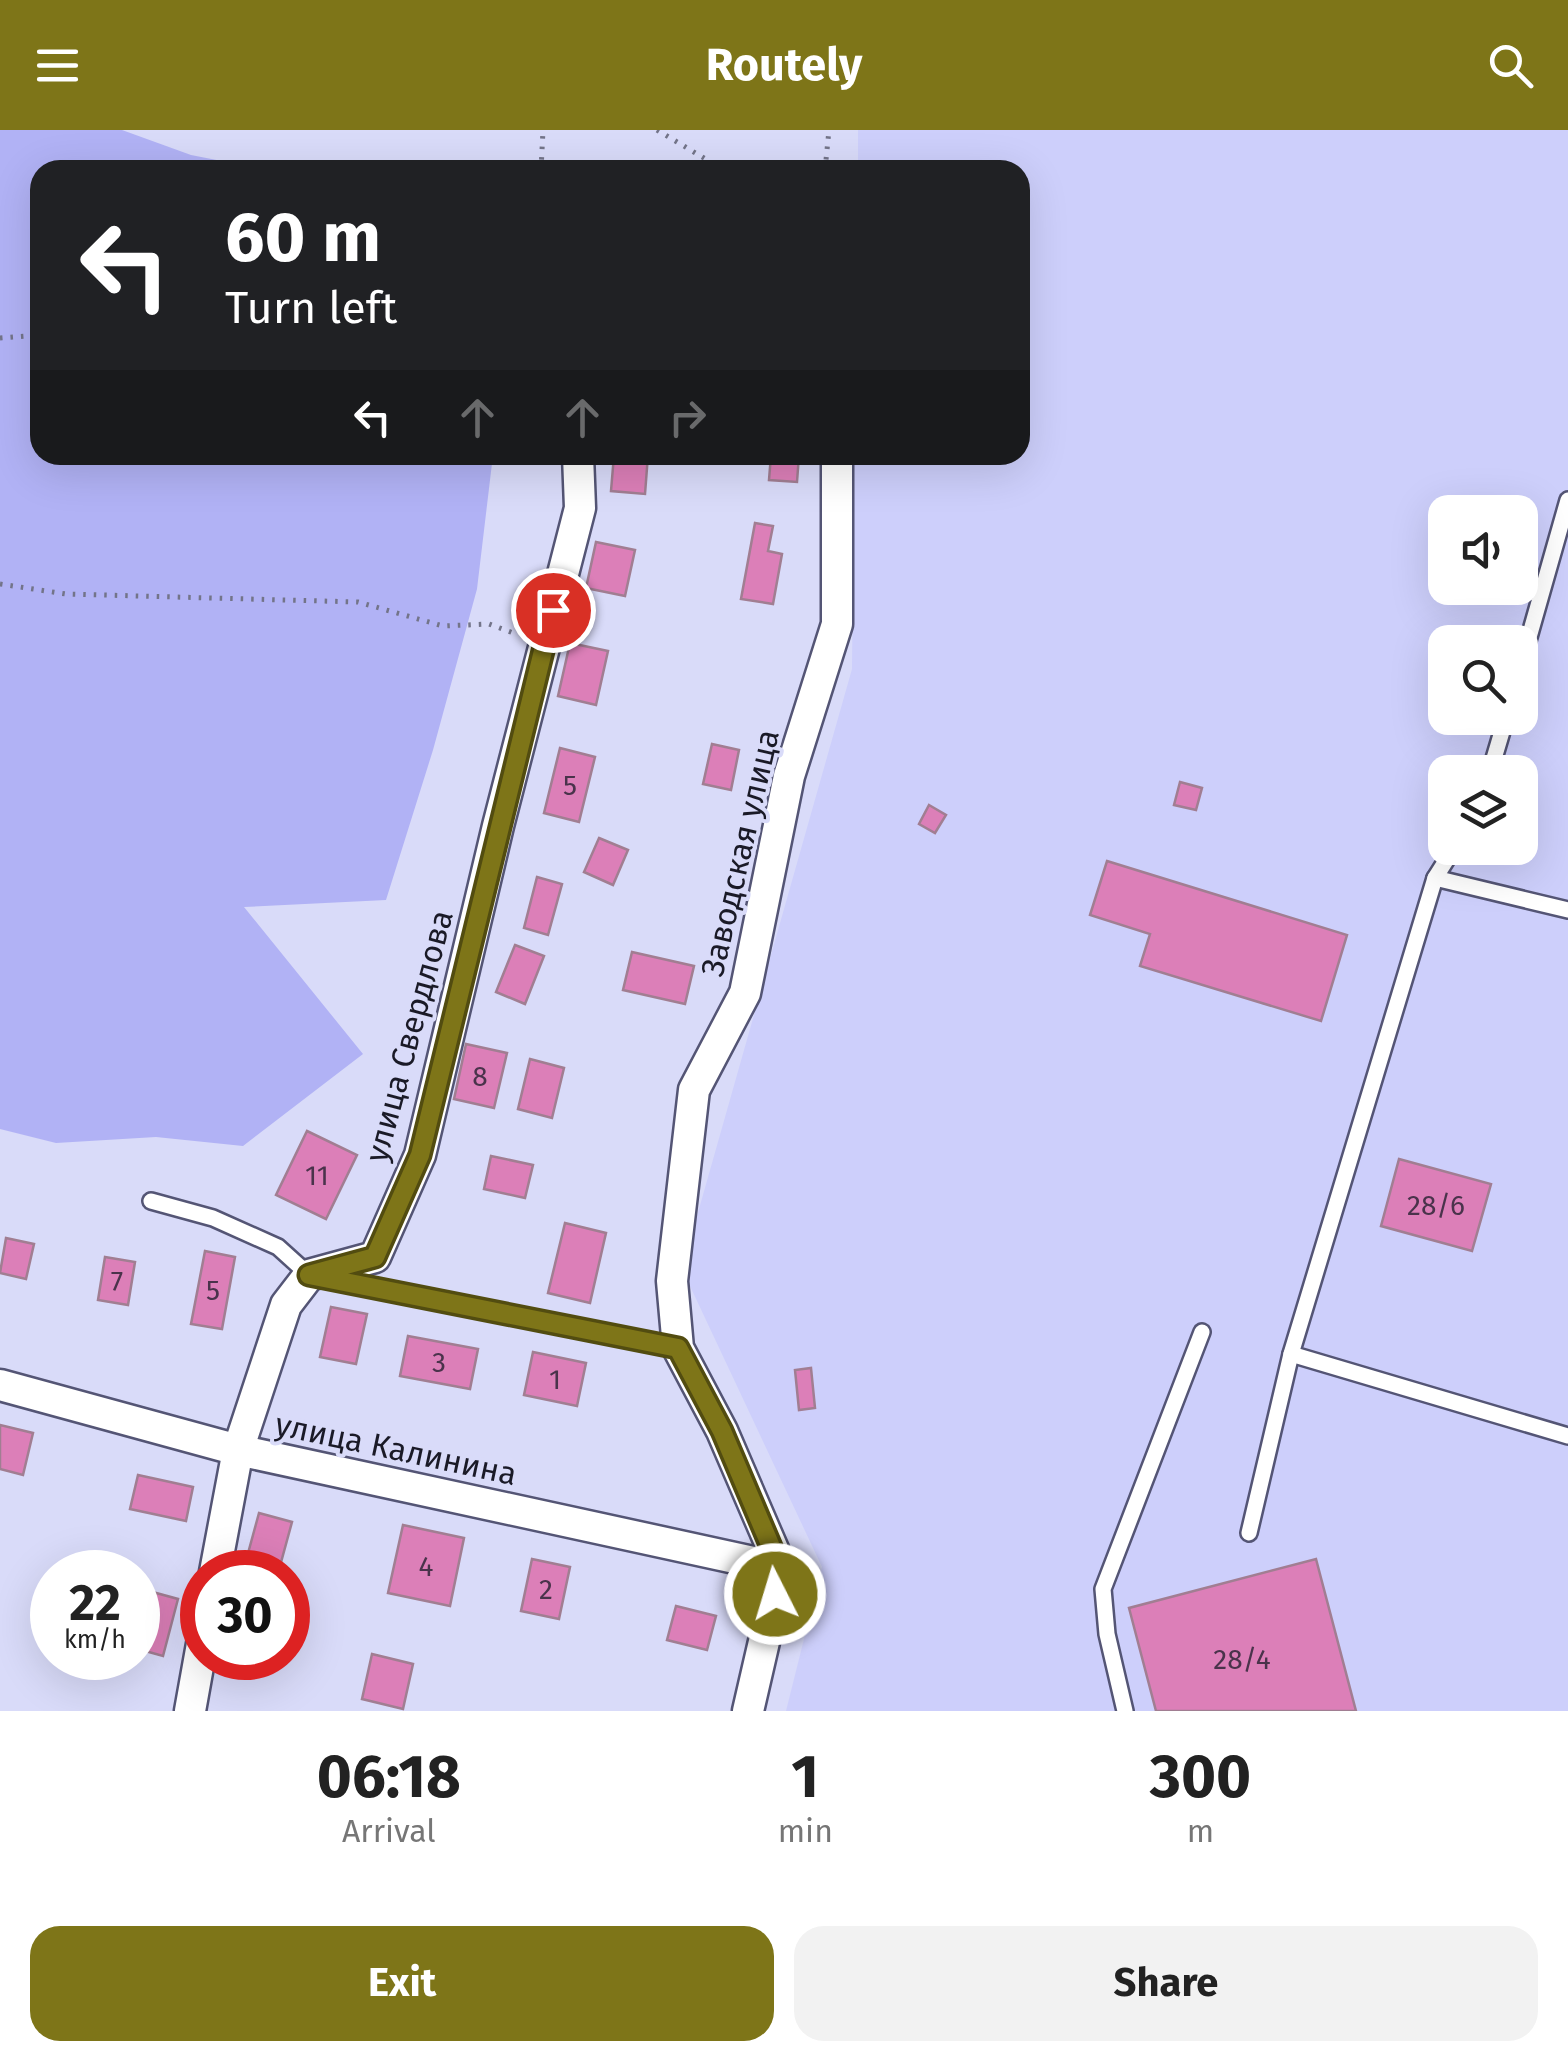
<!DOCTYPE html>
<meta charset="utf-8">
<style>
:root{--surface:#fff;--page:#f2f2f2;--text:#222;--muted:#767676;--accent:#7e7518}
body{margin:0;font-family:"Fira Sans",sans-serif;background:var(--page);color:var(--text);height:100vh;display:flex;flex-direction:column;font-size:38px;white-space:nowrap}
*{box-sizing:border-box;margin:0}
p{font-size:32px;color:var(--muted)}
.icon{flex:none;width:55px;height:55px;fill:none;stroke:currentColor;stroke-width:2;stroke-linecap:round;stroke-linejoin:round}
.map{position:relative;height:1581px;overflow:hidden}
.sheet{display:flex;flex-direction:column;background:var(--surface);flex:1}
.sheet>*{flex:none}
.banner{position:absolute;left:30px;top:30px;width:1000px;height:305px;border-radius:30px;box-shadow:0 10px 40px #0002;background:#202124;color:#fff;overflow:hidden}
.controls{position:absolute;left:1428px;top:365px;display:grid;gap:20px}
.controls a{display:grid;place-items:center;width:110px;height:110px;border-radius:20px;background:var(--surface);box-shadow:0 10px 40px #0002;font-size:50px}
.speed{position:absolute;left:30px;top:1420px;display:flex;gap:20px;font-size:50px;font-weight:700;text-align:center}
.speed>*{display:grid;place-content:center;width:130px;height:130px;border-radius:50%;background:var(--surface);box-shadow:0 10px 40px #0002;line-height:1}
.speed small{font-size:25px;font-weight:400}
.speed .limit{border:15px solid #d22;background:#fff;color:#111}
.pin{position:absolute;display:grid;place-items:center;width:85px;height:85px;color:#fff;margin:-42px;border:5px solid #fff;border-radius:50%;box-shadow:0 2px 10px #0007}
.me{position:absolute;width:110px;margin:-55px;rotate:355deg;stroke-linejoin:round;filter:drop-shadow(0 0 8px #0008)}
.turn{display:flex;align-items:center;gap:35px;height:210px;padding:0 30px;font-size:45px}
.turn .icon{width:130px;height:130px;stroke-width:2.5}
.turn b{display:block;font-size:70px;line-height:85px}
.lanes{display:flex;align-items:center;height:95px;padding:0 30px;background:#0003;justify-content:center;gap:50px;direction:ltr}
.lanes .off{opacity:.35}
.eta{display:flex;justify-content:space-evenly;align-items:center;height:170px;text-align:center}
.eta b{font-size:60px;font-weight:700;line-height:70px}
.primary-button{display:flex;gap:20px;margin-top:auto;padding:20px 30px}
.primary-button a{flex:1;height:115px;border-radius:30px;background:var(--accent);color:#fff;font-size:40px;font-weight:700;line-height:115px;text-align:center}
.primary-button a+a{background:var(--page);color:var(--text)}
header{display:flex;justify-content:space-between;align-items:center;height:130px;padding:0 30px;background:var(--accent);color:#fff;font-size:45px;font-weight:700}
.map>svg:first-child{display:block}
.built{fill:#cdcffb;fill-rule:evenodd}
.green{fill:#b1b2f5}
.building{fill:#dc7fb8;stroke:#a17e92;stroke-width:2.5}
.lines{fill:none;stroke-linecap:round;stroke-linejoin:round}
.service-casing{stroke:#545575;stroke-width:20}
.minor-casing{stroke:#545575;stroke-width:35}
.path{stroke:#737489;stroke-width:5;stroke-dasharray:2.5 8;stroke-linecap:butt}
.service{stroke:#fff;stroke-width:15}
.minor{stroke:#fff;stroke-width:30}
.route-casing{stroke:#524c10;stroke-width:25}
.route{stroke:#7e7518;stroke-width:18}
.labels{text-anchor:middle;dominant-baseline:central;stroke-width:8;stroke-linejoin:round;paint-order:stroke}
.number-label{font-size:28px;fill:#4a334b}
.street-label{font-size:32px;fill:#1a1a27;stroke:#d9dbf9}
</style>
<header><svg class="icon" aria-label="menu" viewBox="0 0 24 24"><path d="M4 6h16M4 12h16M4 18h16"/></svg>Routely<svg class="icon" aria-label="search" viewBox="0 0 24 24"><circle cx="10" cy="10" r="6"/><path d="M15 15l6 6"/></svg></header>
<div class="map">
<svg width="1568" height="1581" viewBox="0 0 1568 1581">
<rect width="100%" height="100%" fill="#d9dbf9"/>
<path class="built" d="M858,0H1568V1581H786L822,1437L682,1139L852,539L854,325H1020V40H858ZM1445,382H1520V458H1445ZM1445,512H1520V588H1445ZM1445,642H1520V718H1445Z"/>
<path class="green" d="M0,0H122L191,25L268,40H40V325H493L477,459L433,620L386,770L244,777L363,924L243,1016L156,1007L56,1013L0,999Z"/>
<g class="building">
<path d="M614,325H648L645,364L611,361Z"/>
<path d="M771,325H799L797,352L769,350Z"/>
<path d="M755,393L773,396L768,421L782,424L773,474L741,469Z"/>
<path d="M596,412L635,420L625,466L586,458Z"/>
<path d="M570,513L608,521L596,575L558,566Z"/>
<path d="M712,614L739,620L731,660L703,654Z"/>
<path d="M560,618L595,627L579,692L544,683Z"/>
<path d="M1180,652L1202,658L1196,680L1174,675Z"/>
<path d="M929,675L946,685L935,703L919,694Z"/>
<path d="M599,708L628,720L613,755L584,742Z"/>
<path d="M1107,731L1347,805L1321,891L1140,836L1150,804L1090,785Z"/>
<path d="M537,747L562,754L548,805L524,798Z"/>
<path d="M515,815L544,826L525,874L496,862Z"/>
<path d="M632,822L694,836L685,874L623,860Z"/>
<path d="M466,914L507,923L494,978L454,969Z"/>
<path d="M530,929L564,938L552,988L518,979Z"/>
<path d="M307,1001L357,1025L326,1089L276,1065Z"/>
<path d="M491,1026L533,1035L525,1068L484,1059Z"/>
<path d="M1399,1029L1491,1054L1472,1121L1381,1096Z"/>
<path d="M565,1093L606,1103L590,1173L548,1163Z"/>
<path d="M6,1108L34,1114L26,1149L0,1143Z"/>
<path d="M205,1121L235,1127L222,1199L191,1194Z"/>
<path d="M105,1127L135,1132L128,1175L98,1170Z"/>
<path d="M331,1177L367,1184L356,1234L320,1227Z"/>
<path d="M408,1206L478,1219L470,1259L400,1246Z"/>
<path d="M533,1222L586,1233L577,1276L524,1265Z"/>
<path d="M811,1238L815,1278L799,1280L795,1240Z"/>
<path d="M0,1295L33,1303L23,1345L0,1339Z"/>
<path d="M138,1345L193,1357L186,1391L130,1379Z"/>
<path d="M259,1383L292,1392L280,1436L247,1427Z"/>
<path d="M403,1395L464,1408L450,1476L388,1463Z"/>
<path d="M532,1429L570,1437L559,1489L521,1481Z"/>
<path d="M1316,1429L1356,1581H1156L1129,1478Z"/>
<path d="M138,1458L178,1469L163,1526L138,1519Z"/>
<path d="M676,1476L716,1486L707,1520L667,1510Z"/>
<path d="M372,1524L413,1534L403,1579L362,1569Z"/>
</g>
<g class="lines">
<g class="service-casing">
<g id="service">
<path d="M1520,539L1568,370"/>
<path d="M1490,642L1506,588"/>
<path d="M1454,718L1435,748L1291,1224L1568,1306"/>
<path d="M1435,748L1568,780"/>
<path d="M151,1071L213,1088L278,1117L309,1145L678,1218"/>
<path d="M1249,1403L1291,1224"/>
<path d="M1125,1581L1107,1504L1103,1459L1202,1202"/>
</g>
</g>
<g class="minor-casing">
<g id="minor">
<path d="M0,1255L238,1320L781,1438"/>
<path d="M215,1442L238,1320L286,1175L309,1145L375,1127L420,1025L498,696L580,378L578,325"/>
<path d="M190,1581L202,1514"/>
<path d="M748,1581L781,1438L722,1301L678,1218L672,1151L694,960L745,863L789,646L837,494V325"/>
</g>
</g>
<g class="path">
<path d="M657,0L724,40"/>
<path d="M541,40L543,0"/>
<path d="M825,40L829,0"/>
<path d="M0,208L40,205"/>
<path d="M0,454L66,464L358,472L443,496L489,494L516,504"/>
</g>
<use href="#service" class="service"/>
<use href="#minor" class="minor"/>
</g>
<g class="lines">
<g class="route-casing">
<path id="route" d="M553,480L420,1025L375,1127L309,1145L678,1218L722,1301L780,1438L775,1464"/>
</g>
<use href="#route" class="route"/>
</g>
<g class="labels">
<g class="number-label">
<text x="570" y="655">5</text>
<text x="480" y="946">8</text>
<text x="317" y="1045">11</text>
<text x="1436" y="1075">28/6</text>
<text x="117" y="1151">7</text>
<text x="213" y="1160">5</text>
<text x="439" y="1232">3</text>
<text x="555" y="1249">1</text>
<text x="426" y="1436">4</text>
<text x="546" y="1459">2</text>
<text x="1242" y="1529">28/4</text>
</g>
<g class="street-label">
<text transform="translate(740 723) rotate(-77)">Заводская улица</text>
<text transform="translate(409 906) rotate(-75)">улица Свердлова</text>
<text transform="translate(396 1319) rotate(12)">улица Калинина</text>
</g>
</g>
</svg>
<div class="controls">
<a><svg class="icon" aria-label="sound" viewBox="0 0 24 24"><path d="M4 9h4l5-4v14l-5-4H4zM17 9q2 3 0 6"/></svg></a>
<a><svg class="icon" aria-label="search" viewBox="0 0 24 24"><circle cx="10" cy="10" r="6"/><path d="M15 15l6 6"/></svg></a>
<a><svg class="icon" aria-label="layers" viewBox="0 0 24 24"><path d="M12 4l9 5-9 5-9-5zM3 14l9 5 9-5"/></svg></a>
</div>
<div class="speed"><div>22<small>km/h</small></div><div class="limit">30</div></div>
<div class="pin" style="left:553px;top:480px;background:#d93025"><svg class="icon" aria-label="arrive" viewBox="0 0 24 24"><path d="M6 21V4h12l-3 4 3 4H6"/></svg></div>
<svg class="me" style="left:775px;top:1464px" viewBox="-20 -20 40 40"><circle r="17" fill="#7e7518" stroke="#fff" stroke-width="3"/><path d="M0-11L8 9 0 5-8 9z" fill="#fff"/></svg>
<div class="banner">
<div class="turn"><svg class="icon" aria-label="left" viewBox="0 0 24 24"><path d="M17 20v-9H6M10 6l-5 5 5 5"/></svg><div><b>60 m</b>Turn left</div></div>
<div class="lanes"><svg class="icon" aria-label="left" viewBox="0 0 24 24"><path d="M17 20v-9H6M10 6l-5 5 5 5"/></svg><svg class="icon off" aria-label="ahead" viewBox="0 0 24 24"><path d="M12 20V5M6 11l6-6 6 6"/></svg><svg class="icon off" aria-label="ahead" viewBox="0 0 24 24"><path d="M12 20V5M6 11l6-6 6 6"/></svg><svg class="icon off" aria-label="right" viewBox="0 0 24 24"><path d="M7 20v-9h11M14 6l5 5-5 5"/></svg></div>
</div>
</div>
<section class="sheet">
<div class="eta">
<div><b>06:18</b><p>Arrival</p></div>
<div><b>1</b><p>min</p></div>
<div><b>300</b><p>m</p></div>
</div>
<div class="primary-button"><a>Exit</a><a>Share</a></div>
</section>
